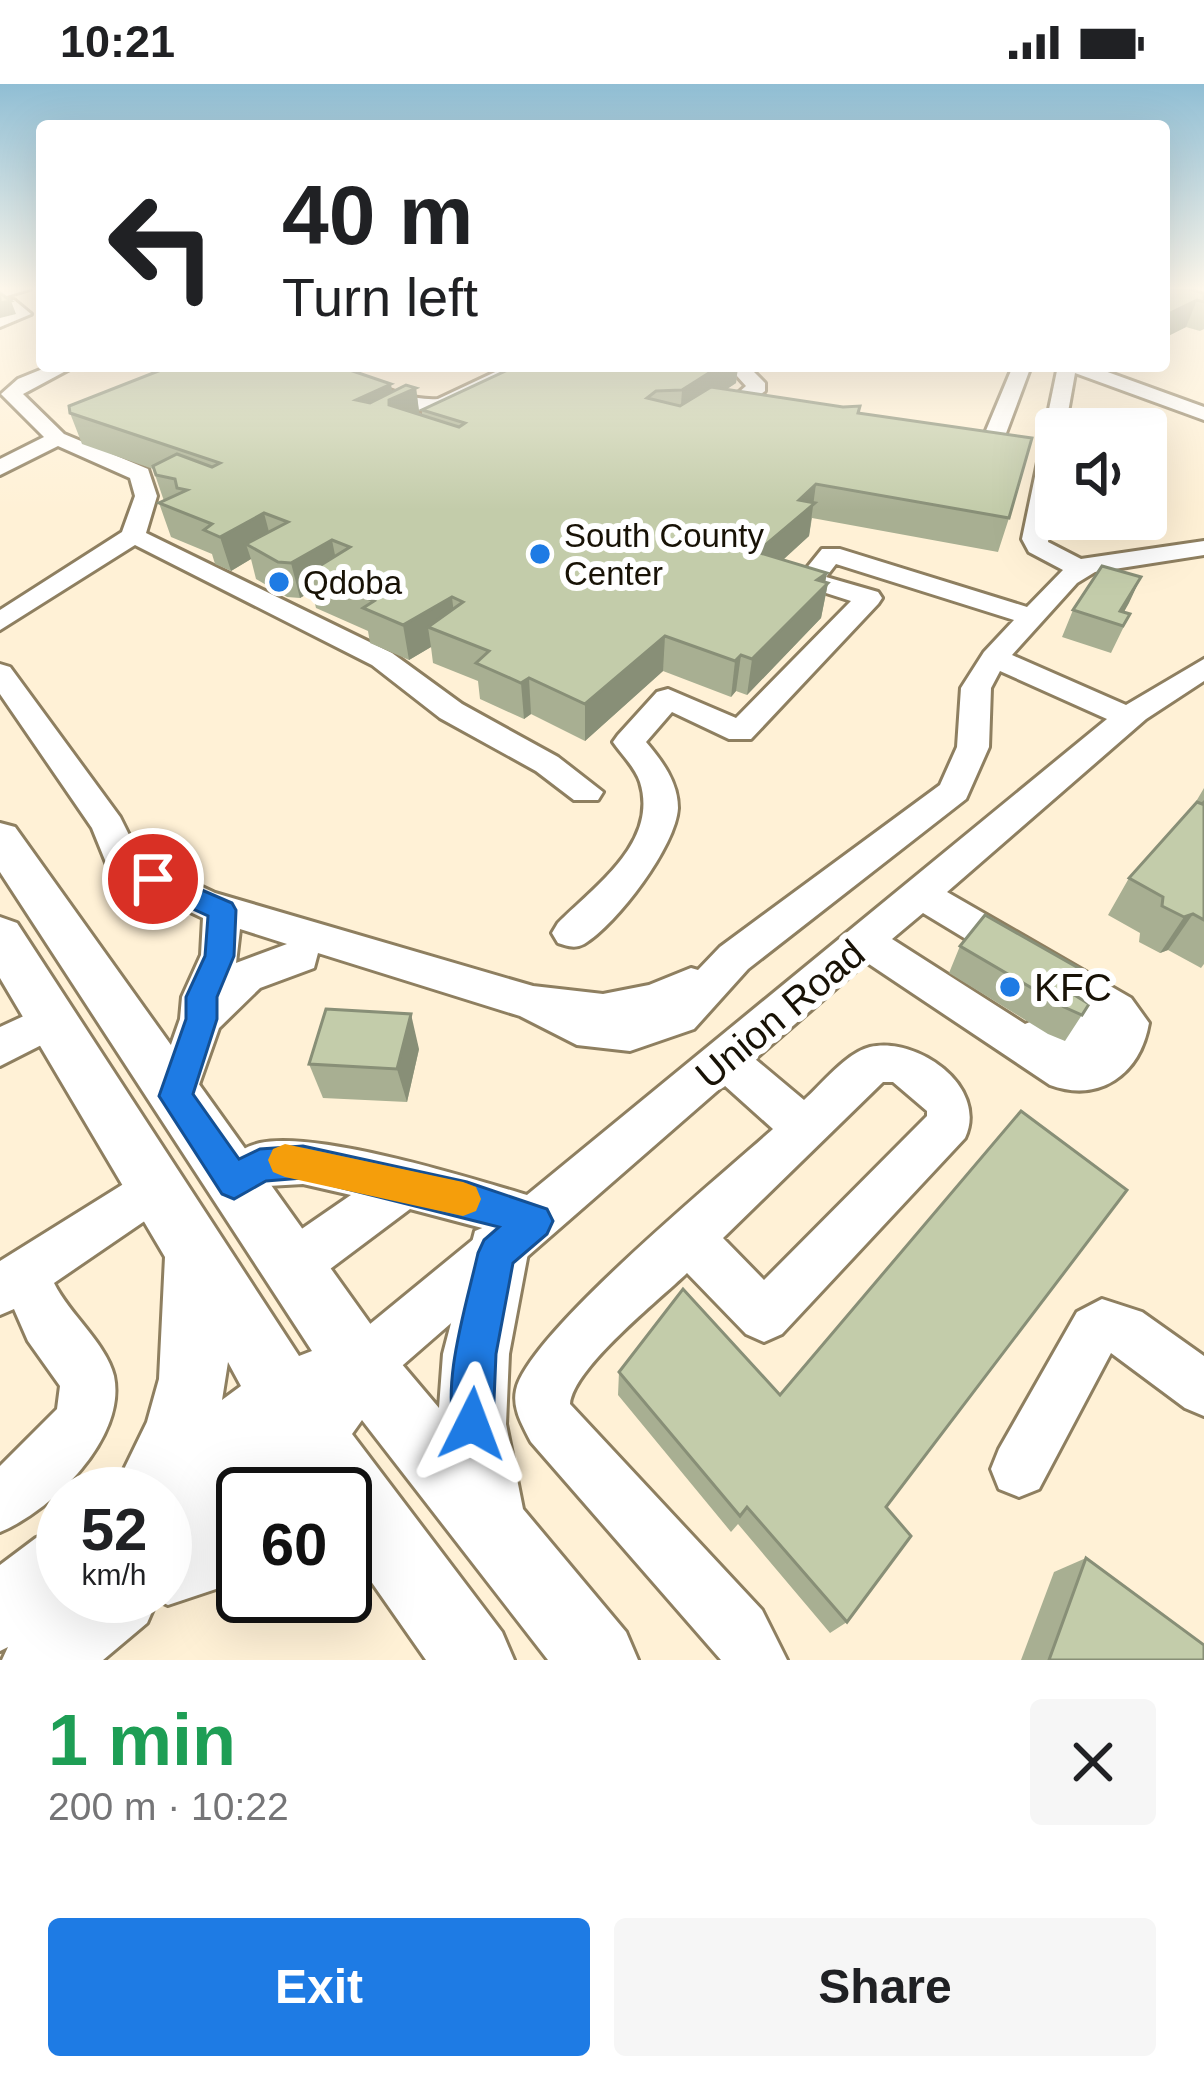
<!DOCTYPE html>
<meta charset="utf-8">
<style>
:root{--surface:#fff;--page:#f6f6f6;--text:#202124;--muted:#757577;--accent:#1e7be4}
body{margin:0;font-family:Helvetica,sans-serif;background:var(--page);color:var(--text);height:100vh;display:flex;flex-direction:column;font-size:45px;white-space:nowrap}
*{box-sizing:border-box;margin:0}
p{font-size:39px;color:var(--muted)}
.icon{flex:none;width:66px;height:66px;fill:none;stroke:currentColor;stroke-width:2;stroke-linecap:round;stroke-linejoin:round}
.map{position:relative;height:1576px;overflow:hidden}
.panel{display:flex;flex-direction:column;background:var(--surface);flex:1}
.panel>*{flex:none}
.hud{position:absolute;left:36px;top:36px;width:1134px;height:252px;border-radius:12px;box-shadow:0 12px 48px #0002;background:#fff;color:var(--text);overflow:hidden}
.controls{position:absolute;left:1035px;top:324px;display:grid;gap:24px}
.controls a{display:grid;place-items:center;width:132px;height:132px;border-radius:12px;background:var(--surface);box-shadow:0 12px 48px #0002;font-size:60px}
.speed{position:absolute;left:36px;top:1383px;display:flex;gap:24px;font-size:60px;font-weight:700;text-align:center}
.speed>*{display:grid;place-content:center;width:156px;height:156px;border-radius:50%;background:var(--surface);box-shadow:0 12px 48px #0002;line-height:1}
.speed small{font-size:30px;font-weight:400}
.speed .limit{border:6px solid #111;border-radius:18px;background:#fff;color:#111}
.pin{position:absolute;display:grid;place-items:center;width:102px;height:102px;color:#fff;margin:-51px;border:6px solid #fff;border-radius:50%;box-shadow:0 3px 12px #0007}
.me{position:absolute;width:132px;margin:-66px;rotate:3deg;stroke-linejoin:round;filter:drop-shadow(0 0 9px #0008)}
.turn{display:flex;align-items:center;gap:42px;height:252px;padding:0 48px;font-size:54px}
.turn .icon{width:156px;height:156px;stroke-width:2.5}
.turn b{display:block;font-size:84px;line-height:102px}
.round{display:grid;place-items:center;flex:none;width:126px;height:126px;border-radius:12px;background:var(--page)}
.summary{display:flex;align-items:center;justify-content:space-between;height:204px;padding:0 48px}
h1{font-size:72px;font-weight:800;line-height:90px;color:#1e9e55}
.primary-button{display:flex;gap:24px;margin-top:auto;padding:24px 48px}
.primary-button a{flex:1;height:138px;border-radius:12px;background:var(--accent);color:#fff;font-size:48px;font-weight:800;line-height:138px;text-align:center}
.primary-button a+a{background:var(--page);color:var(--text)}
.status{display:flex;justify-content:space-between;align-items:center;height:84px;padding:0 60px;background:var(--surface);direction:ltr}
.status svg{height:33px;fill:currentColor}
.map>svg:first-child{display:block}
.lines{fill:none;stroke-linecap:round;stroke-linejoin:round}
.minor-casing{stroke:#8e7f60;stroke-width:6}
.major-casing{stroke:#8e7f60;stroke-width:6}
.minor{fill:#fff;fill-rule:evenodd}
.major{fill:#fff;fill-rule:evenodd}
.wall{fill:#a8af92}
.shaded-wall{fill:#888f77}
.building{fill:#c3ccaa;stroke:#888f77;stroke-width:3}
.route{fill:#1e7be4;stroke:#145094;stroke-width:3}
.slow{fill:#f59e0b}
.poi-dot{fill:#1e7be4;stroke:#fff;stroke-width:4.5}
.labels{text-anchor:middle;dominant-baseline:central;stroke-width:12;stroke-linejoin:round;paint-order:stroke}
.far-poi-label{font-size:33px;fill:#181206;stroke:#fff;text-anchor:start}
.poi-label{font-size:39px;fill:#181206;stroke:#fff;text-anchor:start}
.street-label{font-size:39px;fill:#181206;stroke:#fff}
</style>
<div class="status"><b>10:21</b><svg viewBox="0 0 49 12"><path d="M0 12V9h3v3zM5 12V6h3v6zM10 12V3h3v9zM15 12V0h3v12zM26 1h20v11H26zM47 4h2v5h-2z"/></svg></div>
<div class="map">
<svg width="1204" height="1576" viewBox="0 0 1204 1576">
<rect width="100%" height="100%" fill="#fff1d6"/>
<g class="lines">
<g class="minor-casing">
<g id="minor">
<path d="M2,216H14L31,230L0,243V232L11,229L0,219Z"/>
<path d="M50,282H75L23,310L64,350L148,385L157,412L146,449L392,569L462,620L558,673L603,708L598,716H574L536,687L440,634L372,581L135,461L0,546V526L122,448L135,412L130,394L58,362L0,391V375L44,353L1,310L18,295Z"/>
<path d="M312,282C357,282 391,318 438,315L508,282H532L449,325L426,328L373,315Z"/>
<path d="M728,282H748L765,299V307L750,318L772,324V332L732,325L730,316L746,302Z"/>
<path d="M1013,282H1031L999,368L988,374L953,371V361H980Z"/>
<path d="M1058,282H1091L1204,323V336L1075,289L1065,345H1056V399L1048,458L1081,475L1204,457V471L1095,488L1077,499L1012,571L1126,621L1204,575V597L1146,635L947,808L1131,914L1149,939C1140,991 1099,1019 1050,1001L866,878L755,975L804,1016C822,1000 846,969 870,963C916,952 989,1002 965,1054L782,1250L764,1258L746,1250L687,1189C659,1216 573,1284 570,1320L762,1526L787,1576H721L531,1358C523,1342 512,1325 516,1306C527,1251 722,1091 773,1045L724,1001L380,1301L361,1309L342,1301L334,1282L342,1263L486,1145L410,1125L310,1200L292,1207L274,1200L267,1182L274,1164L351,1111L303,1100L268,1102L234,1120L217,1114L211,1098C219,1079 239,1064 260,1059C318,1047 467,1093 527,1111L1107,635L1000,587L991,604L989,663L966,715L748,885L694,945L630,967L577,961L520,932L318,869L314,884L260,904L219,944L190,1026L175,1031L160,1026L153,1012L180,935L182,913L201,871L203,834L140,804L116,803L92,744L0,610V580L10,583L120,733L134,761L166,786L215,809L533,902L603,910L649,901L691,884L698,886L720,863L940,701L957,663L961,604L984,568L1014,536L836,480L826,493L878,508L882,514L878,520L751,655H729L672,628L646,658C662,677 678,698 678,724C676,762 617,840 584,860C575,865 567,862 558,859L552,849L558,839C595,802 659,758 640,698C635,683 622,671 613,658L618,651L657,608L668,605L736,634L851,517L801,501L797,496L822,465H840L1027,523L1063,486L1029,468L1022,455ZM923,829L1050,906L1055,921L1075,937L1070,948L1035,936L1025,940L892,855ZM240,845L287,860L236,879ZM883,998H893L927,1027V1032L764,1196L723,1154Z"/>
<path d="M52,919L67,924L73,936L67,948L0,982V943Z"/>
<path d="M154,1081L171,1087L177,1103L171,1119L54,1199C69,1230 106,1259 114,1292C127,1354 51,1427 0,1448V1382L57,1325L60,1302L28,1257L14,1225L0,1231V1177Z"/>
<path d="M1102,1215L1142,1228L1204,1272V1332L1185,1324L1111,1269L1039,1405L1019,1413L999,1405L991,1385L999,1365L1077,1228Z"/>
</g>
</g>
<g class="major-casing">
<g id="major">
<path d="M0,205H30L0,214Z"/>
<path d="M0,739L15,743L384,1259L439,1324L443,1270L475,1147L497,1138L519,1147L528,1169L509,1270L506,1340L523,1425L626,1548L638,1576H548L362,1336L352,1350L502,1548L514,1576H426L345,1460V1410H309L303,1401L293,1410H243V1496L168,1521L157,1516L147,1539L103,1576H2L8,1563L0,1567V1481L36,1454L63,1444V1512H165V1410H112L147,1338L159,1295L165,1173L0,894V833L17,839L299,1272L312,1267L0,788ZM228,1278L241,1302L222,1316Z"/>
</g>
</g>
<use href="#minor" class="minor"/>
<use href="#major" class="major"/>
</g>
<g class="wall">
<path d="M1164,205L1204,209V245L1200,247L1186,243L1164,254Z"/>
<path d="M516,282H738L736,299L727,305L843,323L860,322L859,329L1009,434L998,468L812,434L809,452L783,476L827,489L825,498L828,499L821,534L747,611L736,607L731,613L663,587L585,657L531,630L524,635L480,615L478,597L433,579L431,563L409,576L370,559L368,547L316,524L312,507L300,514L287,513L256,495L251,475L231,487L215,480L212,470L171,453L159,419L164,417L153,385L82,360L70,329L392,308L416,304L419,330L422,331V326Z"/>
<path d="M1141,493L1124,528L1130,530L1111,569L1062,553L1073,526Z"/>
<path d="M1204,704V880L1201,884L1168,866L1160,869L1139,858L1140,849L1108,831L1129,794L1194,721Z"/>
<path d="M960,862L1089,890L1076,912L1089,920L1065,957L1048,950L949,889Z"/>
<path d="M419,965L407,1018L323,1014L309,980Z"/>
<path d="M619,1288L780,1311L886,1423L847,1538L830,1549L738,1440L731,1448L618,1311Z"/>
<path d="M1086,1474L1204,1576H1021L1054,1488Z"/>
</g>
<g class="shaded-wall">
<path d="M1197,216L1186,243L1164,254V232Z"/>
<path d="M11,217L16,230L0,234V219Z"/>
<path d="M720,282H738L736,299L680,336L682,306Z"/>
<path d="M391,300L393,314L416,304L420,334L356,316Z"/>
<path d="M816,400L809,452L753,503L757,468L799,416Z"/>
<path d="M264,429L273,463L246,460L251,475L231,487L220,453Z"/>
<path d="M332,456L339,491L308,489L312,507L300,514L291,479Z"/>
<path d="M827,489L824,503L828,499L821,534L747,611L752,575L817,496Z"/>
<path d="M1141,493L1129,519L1117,540L1120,527Z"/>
<path d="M452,513L456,548L428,543L431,563L409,576L403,541Z"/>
<path d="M665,552L663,587L585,657V620Z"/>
<path d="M741,571L736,607L731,613L735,577Z"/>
<path d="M529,594L531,630L524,635L521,599Z"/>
<path d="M1193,830L1168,866L1160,869L1184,833Z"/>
<path d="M411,930L419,965L407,1018L397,985Z"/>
</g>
<g class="building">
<path d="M1164,205H1189L1204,209V218L1197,216L1164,232Z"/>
<path d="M0,209L11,217L0,219Z"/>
<path d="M171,282H338L391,300L356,316L370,319L406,301L416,304L389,316V321L459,343L465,339L422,326L516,282H720L682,306L656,307L647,314L680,322L711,303L843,323L860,322L858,329L1032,354L1009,434L816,400L799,416L815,419L757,468L827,489L817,496L828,499L752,575L741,571L735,577L665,552L585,620L529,594L521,599L476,579L489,567L428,543L463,518L452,513L403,541L363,524L374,517L308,489L350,463L332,456L291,479L278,478L246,460L288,438L264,429L220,453L204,446L212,440L159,419L187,406L177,404L175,395L156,391L153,382L177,370L212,383L220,379L70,329L69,322Z"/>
<path d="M1102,482L1141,493L1120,527L1130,530L1123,542L1073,526Z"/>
<path d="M1197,718L1202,720L1204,718V836L1193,830L1184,833L1162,822L1163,813L1129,794Z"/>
<path d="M985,831L1089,890L1073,910L1089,920L1082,931L1064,923L960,862Z"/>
<path d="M326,925L411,930L397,985L309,980Z"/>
<path d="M1021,1027L1127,1106L886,1423L911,1452L847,1538L747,1423L740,1432L619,1288L683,1205L780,1311Z"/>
<path d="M1086,1474L1204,1561V1576H1049Z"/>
</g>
<linearGradient id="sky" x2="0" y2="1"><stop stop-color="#90bed4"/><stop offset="0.48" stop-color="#fff9ed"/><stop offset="1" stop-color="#fff9ed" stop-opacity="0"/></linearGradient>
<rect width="1204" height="426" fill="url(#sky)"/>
<path class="route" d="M153,785L232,819L236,826L234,872L217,913V935L193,1010L239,1075L260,1065L303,1062L467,1098L547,1125L553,1137L547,1150L513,1179L496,1270L493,1340L487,1355L472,1361L458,1355C438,1307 467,1219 478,1169L484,1156L499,1143L303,1094L266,1097L234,1115L222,1110L159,1012L186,935V913L205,872L208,832L143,802L139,795L143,788Z"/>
<path class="slow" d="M285,1060L463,1098L476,1103L481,1115L476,1127L463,1132L285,1093L273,1088L268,1076L273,1065Z"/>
<g class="poi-dot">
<circle cx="540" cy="470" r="12"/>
<circle cx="279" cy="498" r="12"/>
<circle cx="1010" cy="903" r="12"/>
</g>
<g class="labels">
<g class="far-poi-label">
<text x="564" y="451">South County<tspan x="564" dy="38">Center</tspan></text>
<text x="303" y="498">Qdoba</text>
</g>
<g class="poi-label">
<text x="1034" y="903">KFC</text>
</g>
<g class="street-label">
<text transform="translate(780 930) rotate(-40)">Union Road</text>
</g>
</g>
</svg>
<div class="controls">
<a><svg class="icon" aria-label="sound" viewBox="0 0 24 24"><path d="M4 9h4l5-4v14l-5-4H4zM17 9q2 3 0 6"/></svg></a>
</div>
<div class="speed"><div>52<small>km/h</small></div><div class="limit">60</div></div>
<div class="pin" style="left:153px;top:795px;background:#d93025"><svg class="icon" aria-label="arrive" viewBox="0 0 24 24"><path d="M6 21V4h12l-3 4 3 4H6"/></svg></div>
<svg class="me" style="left:472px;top:1340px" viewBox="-20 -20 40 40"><path d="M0-17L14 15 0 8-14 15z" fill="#1e7be4" stroke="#fff" stroke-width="4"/></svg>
<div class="hud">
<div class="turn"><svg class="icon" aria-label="left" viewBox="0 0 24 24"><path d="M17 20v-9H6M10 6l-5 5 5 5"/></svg><div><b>40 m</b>Turn left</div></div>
</div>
</div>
<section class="panel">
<div class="summary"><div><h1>1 min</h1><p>200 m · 10:22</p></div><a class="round"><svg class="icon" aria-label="close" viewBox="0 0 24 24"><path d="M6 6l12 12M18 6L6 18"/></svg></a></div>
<div class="primary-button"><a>Exit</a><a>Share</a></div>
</section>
